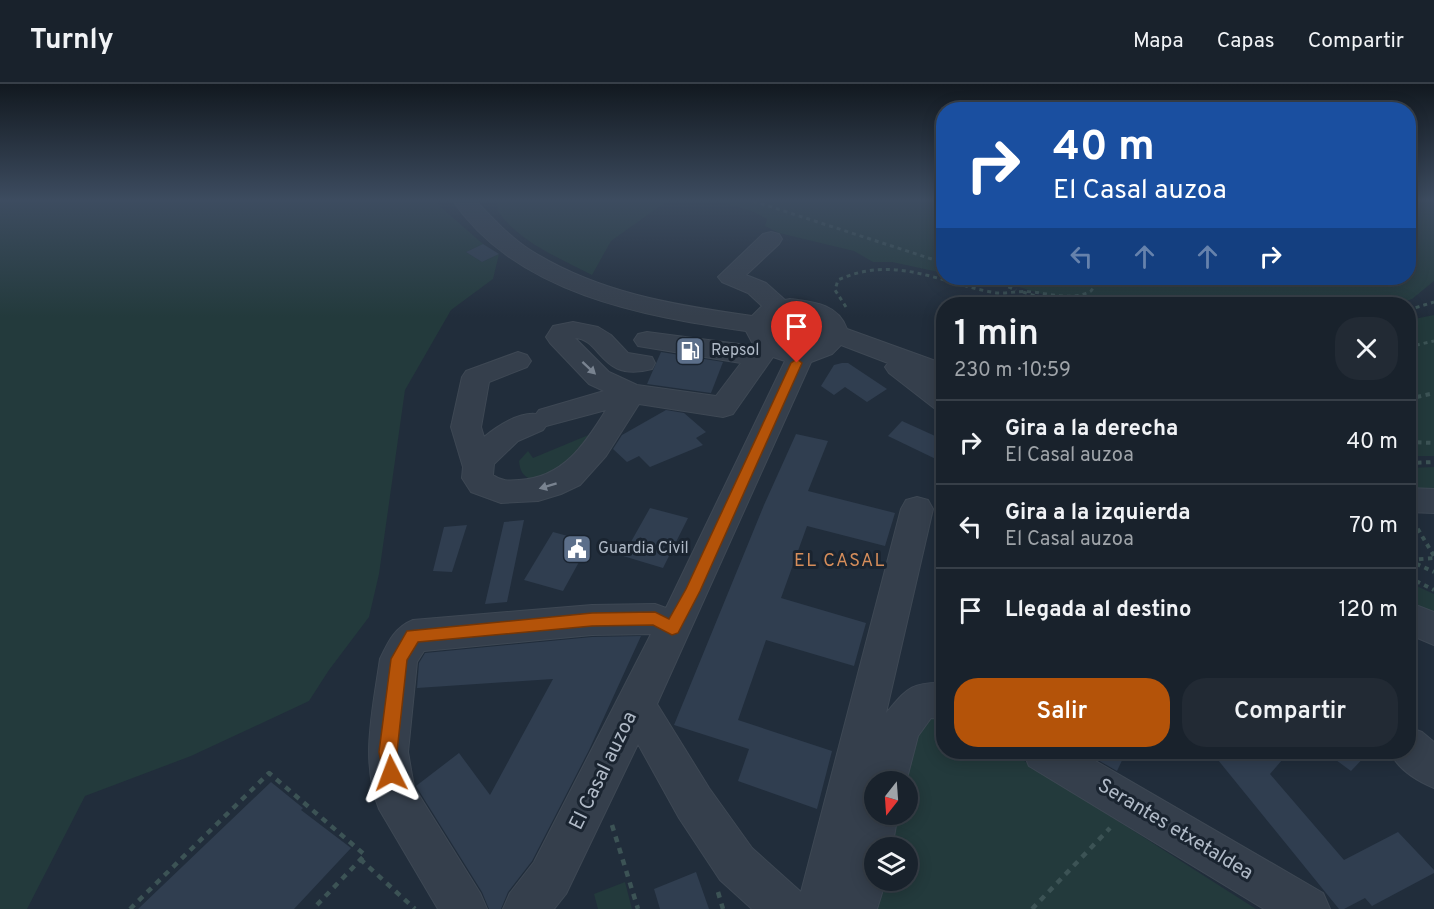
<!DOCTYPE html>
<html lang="es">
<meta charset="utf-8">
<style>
:root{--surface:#19222c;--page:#222a34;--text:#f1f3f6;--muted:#9fa4a9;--line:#373f48;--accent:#b45309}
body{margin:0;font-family:Overpass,sans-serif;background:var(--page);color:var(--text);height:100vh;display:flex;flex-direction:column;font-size:22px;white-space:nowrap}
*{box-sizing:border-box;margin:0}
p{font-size:20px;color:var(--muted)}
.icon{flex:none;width:33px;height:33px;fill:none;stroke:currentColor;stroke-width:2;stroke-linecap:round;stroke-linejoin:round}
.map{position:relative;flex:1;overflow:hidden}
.drawer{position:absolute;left:936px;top:213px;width:480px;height:462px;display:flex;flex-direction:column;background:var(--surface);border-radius:24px;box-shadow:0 3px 15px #0003,0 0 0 2px var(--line)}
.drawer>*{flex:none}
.banner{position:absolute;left:936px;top:18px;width:480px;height:183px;border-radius:24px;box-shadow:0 3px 15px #0003,0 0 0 2px var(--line);background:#1a4fa0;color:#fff;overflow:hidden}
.needle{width:39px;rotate:197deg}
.tools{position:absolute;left:864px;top:687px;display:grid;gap:12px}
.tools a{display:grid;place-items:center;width:54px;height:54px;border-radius:50%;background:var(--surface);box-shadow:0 3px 15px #0003,0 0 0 2px var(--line);font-size:30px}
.pin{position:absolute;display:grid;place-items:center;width:51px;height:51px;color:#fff;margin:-62px -26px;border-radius:50% 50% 50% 0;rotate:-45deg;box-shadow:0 0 6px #0007}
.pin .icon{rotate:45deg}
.me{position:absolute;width:66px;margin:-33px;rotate:357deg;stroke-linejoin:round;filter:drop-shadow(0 0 4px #0008)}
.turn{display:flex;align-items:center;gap:21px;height:126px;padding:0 18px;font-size:27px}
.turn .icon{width:78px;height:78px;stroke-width:2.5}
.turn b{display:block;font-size:42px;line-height:51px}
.lanes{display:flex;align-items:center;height:57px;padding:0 18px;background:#0003;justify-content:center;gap:30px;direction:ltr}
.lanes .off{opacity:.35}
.round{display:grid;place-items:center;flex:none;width:63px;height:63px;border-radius:24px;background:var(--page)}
.head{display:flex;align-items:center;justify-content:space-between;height:102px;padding:0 18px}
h1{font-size:36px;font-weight:600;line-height:45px}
.button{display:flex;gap:12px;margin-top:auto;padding:12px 18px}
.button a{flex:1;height:69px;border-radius:24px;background:var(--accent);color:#fff;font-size:24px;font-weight:600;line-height:69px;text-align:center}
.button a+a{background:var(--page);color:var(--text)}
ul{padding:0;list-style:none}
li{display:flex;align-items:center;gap:18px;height:84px;padding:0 18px;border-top:2px solid var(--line)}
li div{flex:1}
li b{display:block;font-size:22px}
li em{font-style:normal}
header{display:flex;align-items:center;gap:36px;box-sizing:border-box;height:84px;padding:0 30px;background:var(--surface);border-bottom:2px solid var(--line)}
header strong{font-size:28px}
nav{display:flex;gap:33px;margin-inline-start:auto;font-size:21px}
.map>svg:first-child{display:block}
.green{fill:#233a3c}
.building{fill:#303e50}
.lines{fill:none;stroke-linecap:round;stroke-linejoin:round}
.minor-casing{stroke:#3e4854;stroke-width:2}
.path-far2{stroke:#3c5355;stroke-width:3;stroke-dasharray:4 4;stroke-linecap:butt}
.path-far1{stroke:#3c5355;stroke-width:4;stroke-dasharray:4.5 4.5;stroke-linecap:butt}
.path{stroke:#3c5355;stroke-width:4.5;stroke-dasharray:6 6;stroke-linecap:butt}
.minor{fill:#353f4c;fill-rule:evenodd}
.oneway{fill:#798390}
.route{fill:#b45309;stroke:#753606;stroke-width:1.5}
.labels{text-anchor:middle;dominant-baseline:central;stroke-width:6;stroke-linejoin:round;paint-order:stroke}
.poi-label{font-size:16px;fill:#b0bac7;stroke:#1a2430;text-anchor:start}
.neighbourhood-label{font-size:18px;letter-spacing:1.5px;fill:#d78e5b;stroke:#1a2430}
.near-street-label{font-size:20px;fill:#b0bac7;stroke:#1a2430}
</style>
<header>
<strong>Turnly</strong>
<nav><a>Mapa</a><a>Capas</a><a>Compartir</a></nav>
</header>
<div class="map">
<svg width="1434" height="825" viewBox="0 0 1434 825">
<rect width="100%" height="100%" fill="#212d3b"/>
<g class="green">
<path d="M0,117H434L483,160L466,168L482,178L499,170L493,195L451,226L405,306L379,490L369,533L329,586L309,617L191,672L85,712L27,825H0Z"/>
<path d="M498,117H667L611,157L592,191C557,173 522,159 498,128Z"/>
<path d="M720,117H943V189L892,178H873L854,167L779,149L765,142L767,135L754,128Z"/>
<path d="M1409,117H1434V197L1412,215L1398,220H1074L1019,203L1021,200L993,203L961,194H1408Z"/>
<path d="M1434,231V372H1409V236Z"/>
<path d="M598,347L577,365L570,386L530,395C522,391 520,386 519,377L528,367L533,374Z"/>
<path d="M1434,383V410H1409V384Z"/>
<path d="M1408,498L1434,510V531L1409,520Z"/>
<path d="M943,632L944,668H1010L1256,825H868L874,794V796H908V764L881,763L888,731L908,730V698L895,697L904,657L929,633Z"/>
<path d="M625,798L632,825H598L594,810Z"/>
</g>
<g class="building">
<path d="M483,160L499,170L482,178L466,168Z"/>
<path d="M661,268L723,278L711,309L647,300Z"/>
<path d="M842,279H848L887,305L867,318L845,303L834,311L821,302L834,281Z"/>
<path d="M666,326L684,329L706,348L696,354L703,361L650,383L639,372L627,378L613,365L622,351Z"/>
<path d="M902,337L944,356V379L888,352Z"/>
<path d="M796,350L828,357L808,407L895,429L885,462L807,442L781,514L866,539L854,582L766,556L738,636L832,667L817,725L738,697L749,665L674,641L764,421Z"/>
<path d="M650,424L688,434L663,484L623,472Z"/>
<path d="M524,436L507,518L485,520L504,438Z"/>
<path d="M467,441L452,488L433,487L444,443Z"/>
<path d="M553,448L590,458L563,507L524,496Z"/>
<path d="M641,552L589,666L532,777L508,808L501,825H489L482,808L416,702L459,669L490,711L553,595L417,604L419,579L425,569L592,553Z"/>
<path d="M1084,668H1126L1117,687Z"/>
<path d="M1227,668H1289L1270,690L1344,776L1398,748L1434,786V789L1372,822L1365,814L1344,825H1339L1218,676Z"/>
<path d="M1325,668H1369L1351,687Z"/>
<path d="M271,698L303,724L301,726L351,764L294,825H138Z"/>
<path d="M696,788L709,825H660L654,805Z"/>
</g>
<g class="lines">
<g class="minor-casing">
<g id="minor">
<path d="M453,117H476C493,135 510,153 530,166C598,209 674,221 752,232L762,222L748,209L722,198L718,193L763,150L771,148L779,150L782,155L779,160L746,191L766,199L785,216L790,215C814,218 838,220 847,245L944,280V299L935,297L944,303V326L934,324L889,289L885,283L888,279L841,261L832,270L811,278L657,620L709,704L752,764L801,808L901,425L906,416L917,413L928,416L933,425L886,629C907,605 910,598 944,599V635L931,634L918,652L906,698H874V730H898L892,764H874V796H886L877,825H752L720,796L679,734L638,660L566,810L554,825H503L510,809L534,778L651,550L592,551L424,567L417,578L408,668L414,703L480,809L487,825H438L379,725C360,677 373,624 380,575C388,558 395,543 413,536L592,521L655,520L666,524L785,277L773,273L733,330L723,333L639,320L606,372L580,401L561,410L538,417L501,419L471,408L462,394L463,383L451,343L462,293L466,287L518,268L527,271L531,277L527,283L489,298L481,343L484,353C497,342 519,328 536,330L539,326L604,307L589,300L550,259L546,253L553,242L573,238L598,243L611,251L628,269L652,273L655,279L652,285C600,299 602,255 575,254L609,288L637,301L716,312L741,279L638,262L634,256L638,250L647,248L754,262L746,247C643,232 517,210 453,117ZM791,230L808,232L820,241L776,235ZM773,251L815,257C801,265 785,261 773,251ZM606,326C585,360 563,394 519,396C509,397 501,397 493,391L494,380L518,357L543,346L546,342Z"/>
<path d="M1408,404L1434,405V429L1408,428Z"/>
<path d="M1408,518L1434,528V561L1408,550Z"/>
<path d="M1408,643L1422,648L1434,658V704C1417,697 1398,685 1390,668H1408Z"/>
<path d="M1023,668H1080L1323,809L1330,825H1264L1029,682Z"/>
</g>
</g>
<g class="path-far2">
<path d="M753,117L944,179"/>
<path d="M986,194L1016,206"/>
<path d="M1023,208L1060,220"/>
<path d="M846,223L835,206L838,196C893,171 936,197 991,208C1004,211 1018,206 1032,208C1052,210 1073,217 1091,207L1100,194"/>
<path d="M1408,226L1434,218"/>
<path d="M1408,263L1434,257"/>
</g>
<g class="path-far1">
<path d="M1408,315L1434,309"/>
<path d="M1408,358L1434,359"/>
<path d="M1408,379L1434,378"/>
<path d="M1413,437L1434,472"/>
<path d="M1408,476L1434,488"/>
<path d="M1410,476L1434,474"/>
<path d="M1408,493L1434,506"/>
</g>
<g class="path">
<path d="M612,741L638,825"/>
<path d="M360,775L415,825"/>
<path d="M718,808L723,825"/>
<path d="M130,825L269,689L365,771L313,825"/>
<path d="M1032,825L1110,744"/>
</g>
<use href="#minor" class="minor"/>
</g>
<defs><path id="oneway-solid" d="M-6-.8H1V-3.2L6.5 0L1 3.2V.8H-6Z" transform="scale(1.5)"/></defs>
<g class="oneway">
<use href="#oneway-solid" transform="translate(589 284) rotate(43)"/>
<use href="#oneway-solid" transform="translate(548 402) rotate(163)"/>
</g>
<linearGradient id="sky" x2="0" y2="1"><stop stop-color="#121920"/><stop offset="0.5" stop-color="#3d4c60"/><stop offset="1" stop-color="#3d4c60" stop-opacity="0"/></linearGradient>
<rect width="1434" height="233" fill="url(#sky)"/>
<path class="route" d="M797,275L802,279L700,507L678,549L672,551L653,541L592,542L418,558L407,576L397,668L400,689L397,695L391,698L384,695L379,668L391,575L407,547L592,529L655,528L669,535L686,505L791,279Z"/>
<defs>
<g id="fuel-square" transform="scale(1.5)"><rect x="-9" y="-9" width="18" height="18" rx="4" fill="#5c6f8a" stroke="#1a2430"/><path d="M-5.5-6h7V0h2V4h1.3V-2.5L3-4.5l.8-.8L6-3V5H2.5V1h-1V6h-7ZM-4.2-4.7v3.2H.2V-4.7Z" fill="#fff"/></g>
<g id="civic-square" transform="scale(1.5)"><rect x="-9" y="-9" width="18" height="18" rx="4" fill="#5c6f8a" stroke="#1a2430"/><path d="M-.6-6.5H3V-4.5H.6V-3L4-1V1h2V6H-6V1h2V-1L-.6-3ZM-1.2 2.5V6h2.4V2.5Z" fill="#fff"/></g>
</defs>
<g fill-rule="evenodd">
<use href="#fuel-square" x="690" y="267"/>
<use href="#civic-square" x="577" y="465"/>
</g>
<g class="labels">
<g class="poi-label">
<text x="711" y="267">Repsol</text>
<text x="598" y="465">Guardia Civil</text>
</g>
<g class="neighbourhood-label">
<text x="840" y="477">EL CASAL</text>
</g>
<g class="near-street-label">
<text transform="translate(604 687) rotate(-64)">El Casal auzoa</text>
<text transform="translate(1175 746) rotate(31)">Serantes etxetaldea</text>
</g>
</g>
</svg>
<div class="tools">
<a><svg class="needle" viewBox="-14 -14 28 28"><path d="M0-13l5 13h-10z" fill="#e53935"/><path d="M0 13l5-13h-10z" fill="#9fa4a9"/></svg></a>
<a><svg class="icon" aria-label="layers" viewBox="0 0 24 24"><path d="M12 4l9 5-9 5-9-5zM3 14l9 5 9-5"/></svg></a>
</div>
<div class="pin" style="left:797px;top:279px;background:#d93025"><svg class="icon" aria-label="arrive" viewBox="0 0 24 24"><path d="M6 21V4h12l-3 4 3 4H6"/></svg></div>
<svg class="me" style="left:391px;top:689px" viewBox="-20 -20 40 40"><path d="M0-17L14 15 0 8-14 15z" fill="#b45309" stroke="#fff" stroke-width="4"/></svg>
<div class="banner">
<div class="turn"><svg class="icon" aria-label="right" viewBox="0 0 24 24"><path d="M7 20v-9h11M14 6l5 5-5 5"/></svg><div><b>40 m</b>El Casal auzoa</div></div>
<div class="lanes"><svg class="icon off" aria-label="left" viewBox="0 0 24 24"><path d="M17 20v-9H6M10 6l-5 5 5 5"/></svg><svg class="icon off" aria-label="ahead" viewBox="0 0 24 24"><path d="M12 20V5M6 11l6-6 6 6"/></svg><svg class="icon off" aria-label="ahead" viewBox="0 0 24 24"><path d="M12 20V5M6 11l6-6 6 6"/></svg><svg class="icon" aria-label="right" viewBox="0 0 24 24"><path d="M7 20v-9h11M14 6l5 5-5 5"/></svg></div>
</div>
<section class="drawer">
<div class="head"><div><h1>1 min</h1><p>230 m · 10:59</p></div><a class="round"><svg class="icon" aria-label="close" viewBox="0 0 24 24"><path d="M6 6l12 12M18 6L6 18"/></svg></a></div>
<ul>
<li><svg class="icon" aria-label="right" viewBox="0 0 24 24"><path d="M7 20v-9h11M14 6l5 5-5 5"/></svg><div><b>Gira a la derecha</b><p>El Casal auzoa</p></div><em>40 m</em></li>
<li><svg class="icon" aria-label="left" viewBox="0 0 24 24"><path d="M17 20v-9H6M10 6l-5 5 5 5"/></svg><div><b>Gira a la izquierda</b><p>El Casal auzoa</p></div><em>70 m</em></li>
<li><svg class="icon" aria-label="arrive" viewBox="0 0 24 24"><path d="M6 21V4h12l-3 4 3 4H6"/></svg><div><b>Llegada al destino</b></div><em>120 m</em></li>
</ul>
<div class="button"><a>Salir</a><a>Compartir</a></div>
</section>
</div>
